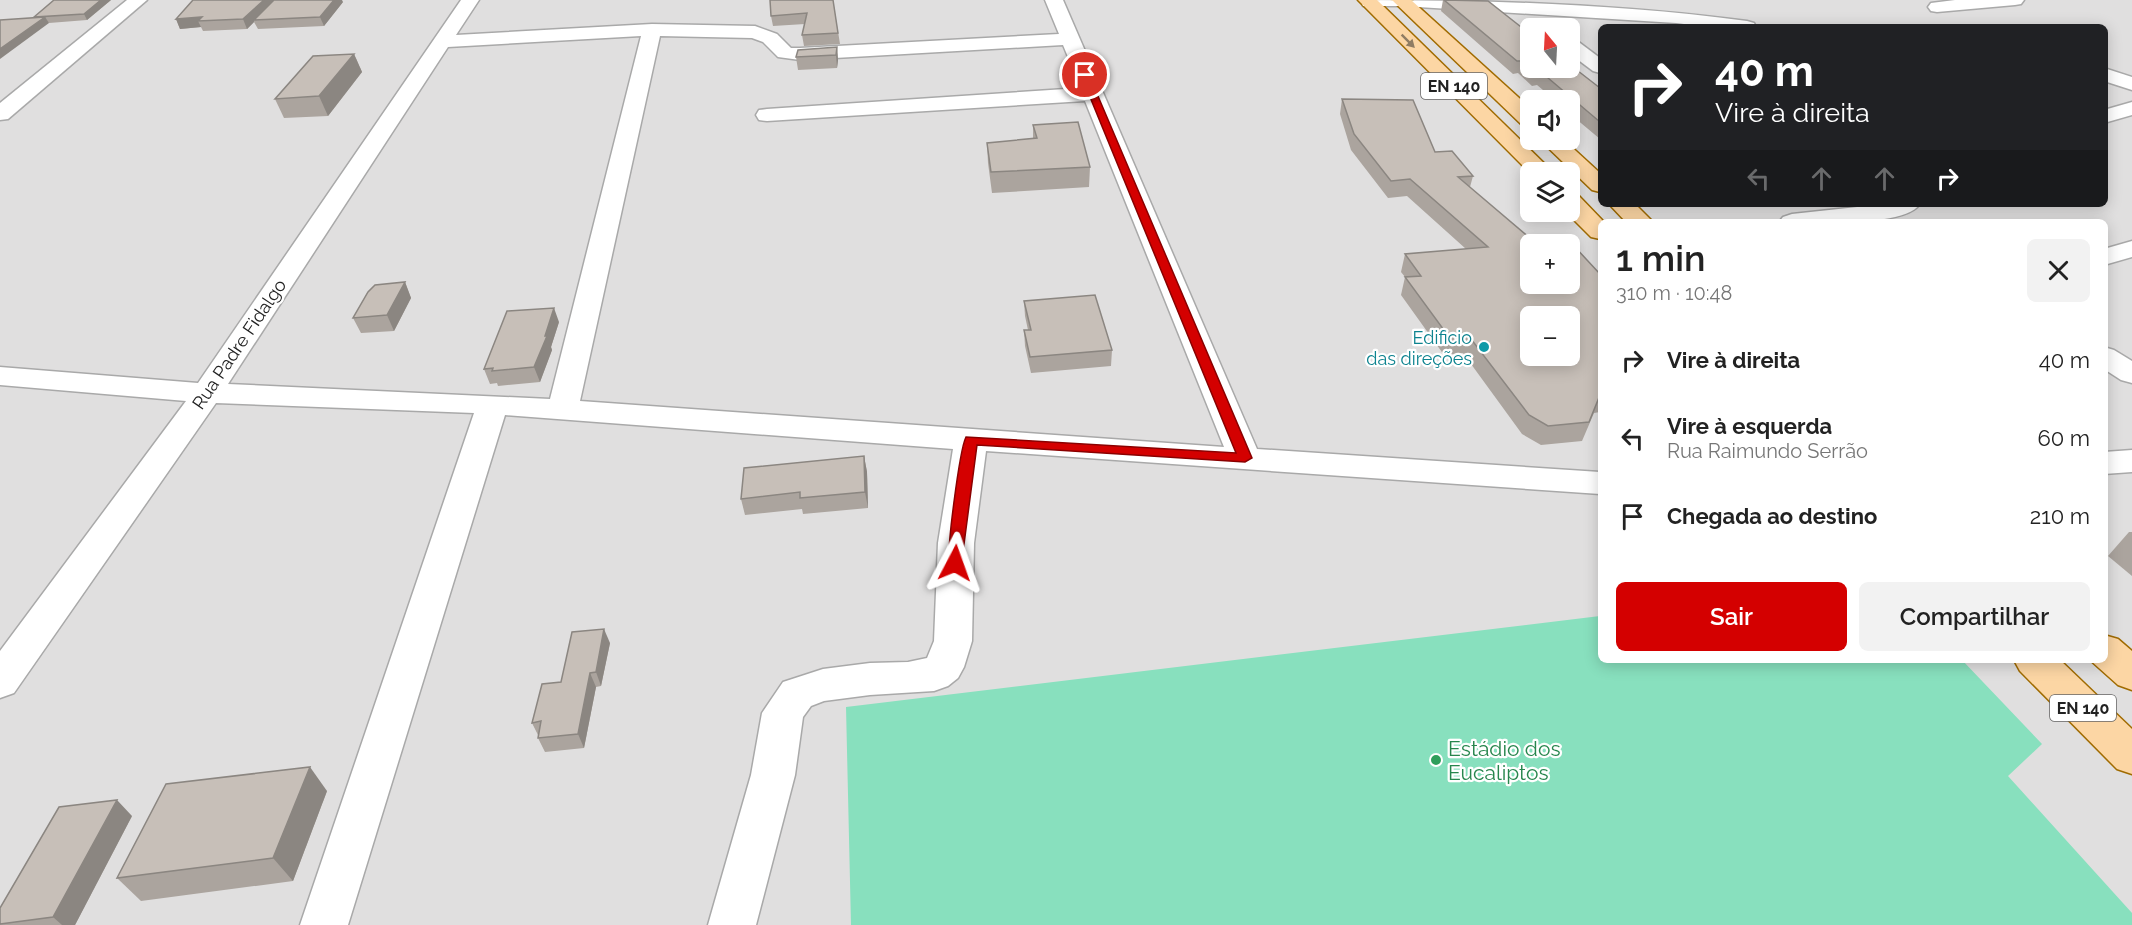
<!DOCTYPE html>
<html lang="pt">
<meta charset="utf-8">
<style>
:root{--surface:#fff;--page:#f2f2f2;--text:#222;--muted:#767676;--accent:#d40000}
body{margin:0;font-family:Raleway,sans-serif;background:var(--page);color:var(--text);height:100vh;display:flex;flex-direction:column;font-size:22px;white-space:nowrap}
*{box-sizing:border-box;margin:0}
p{font-size:20px;color:var(--muted)}
.icon{flex:none;width:33px;height:33px;fill:none;stroke:currentColor;stroke-width:2;stroke-linecap:round;stroke-linejoin:round}
.map{position:relative;flex:1;overflow:hidden}
.sheet{position:absolute;left:1598px;top:219px;width:510px;height:444px;display:flex;flex-direction:column;background:var(--surface);border-radius:9px;box-shadow:0 3px 15px #0003}
.sheet>*{flex:none}
.banner{position:absolute;left:1598px;top:24px;width:510px;height:183px;border-radius:9px;box-shadow:0 3px 15px #0003;background:#202124;color:#fff;overflow:hidden}
.needle{width:39px;rotate:342deg}
.buttons{position:absolute;left:1520px;top:18px;display:grid;gap:12px}
.buttons a{display:grid;place-items:center;width:60px;height:60px;border-radius:9px;background:var(--surface);box-shadow:0 3px 15px #0003;font-size:30px}
.pin{position:absolute;display:grid;place-items:center;width:51px;height:51px;color:#fff;margin:-26px;border:3px solid #fff;border-radius:50%;box-shadow:0 2px 6px #0007}
.me{position:absolute;width:66px;margin:-33px;rotate:4deg;stroke-linejoin:round;filter:drop-shadow(0 0 4px #0008)}
.turn{display:flex;align-items:center;gap:21px;height:126px;padding:0 18px;font-size:27px}
.turn .icon{width:78px;height:78px;stroke-width:2.5}
.turn b{display:block;font-size:42px;line-height:51px}
.lanes{display:flex;align-items:center;height:57px;padding:0 18px;background:#0003;justify-content:center;gap:30px;direction:ltr}
.lanes .off{opacity:.35}
.round{display:grid;place-items:center;flex:none;width:63px;height:63px;border-radius:9px;background:var(--page)}
.summary{display:flex;align-items:center;justify-content:space-between;height:102px;padding:0 18px}
h1{font-size:36px;font-weight:600;line-height:45px}
.primary-button{display:flex;gap:12px;margin-top:auto;padding:12px 18px}
.primary-button a{flex:1;height:69px;border-radius:9px;background:var(--accent);color:#fff;font-size:24px;font-weight:600;line-height:69px;text-align:center}
.primary-button a+a{background:var(--page);color:var(--text)}
ul{padding:0;list-style:none}
li{display:flex;align-items:center;gap:18px;height:78px;padding:0 18px}
li div{flex:1}
li b{display:block;font-size:22px}
li em{font-style:normal}
.map>svg:first-child{display:block}
.residential{fill:#e0dfdf;fill-rule:evenodd}
.pitch{fill:#88e0be}
.lines{fill:none;stroke-linecap:round;stroke-linejoin:round}
.minor-casing{stroke:#a9a9a9;stroke-width:3}
.major-casing{stroke:#a06b00;stroke-width:3}
.minor{fill:#fff;fill-rule:evenodd}
.major{fill:#fcd6a4;fill-rule:evenodd}
.wall{fill:#aba49e}
.shaded-wall{fill:#8b8681}
.building{fill:#c7bfb8;stroke:#8b8681;stroke-width:1.5;fill-rule:evenodd}
.oneway{fill:#8f7c63}
.route{fill:#d40000;stroke:#8a0000;stroke-width:1.5}
.culture-dot{fill:#0f9aa8;stroke:#fff;stroke-width:2}
.leisure-dot{fill:#2e9e5b;stroke:#fff;stroke-width:2}
.labels{text-anchor:middle;dominant-baseline:central;stroke-width:4.5;stroke-linejoin:round;paint-order:stroke}
.shield{fill:#fff;stroke:#646464;stroke-width:1.5}
.shield-label{font-size:16px;font-weight:bold;fill:#222}
.culture-label{font-size:18px;fill:#0d838f;stroke:#fff;text-anchor:end}
.street-label{font-size:18px;fill:#222;stroke:#fff}
.near-leisure-label{font-size:21px;fill:#27864d;stroke:#fff;text-anchor:start}
</style>
<div class="map">
<svg width="2132" height="925" viewBox="0 0 2132 925">
<rect width="100%" height="100%" fill="#f2efe9"/>
<path class="residential" d="M0,0H2132V925H0ZM1600,27H2104V204H1600ZM1530,28H1569V68H1530ZM1530,100H1569V140H1530ZM1530,172H1569V212H1530ZM1600,222H2104V660H1600ZM1530,244H1569V284H1530ZM1530,316H1569V356H1530Z"/>
<path class="pitch" d="M1600,616V660H1962L2042,744L2008,776L2132,913V925H851L846,707Z"/>
<g class="lines">
<g class="minor-casing">
<g id="minor">
<path d="M127,0H147L8,119L0,120V103Z"/>
<path d="M461,0H479L456,35L652,24L755,26L777,34L791,48H800L1059,34L1045,0H1063L1257,449L1600,472V494L986,451L974,543L972,641L964,667L958,678L948,686L934,691L870,695L824,701L811,706L803,717L795,775L756,925H708L751,775L762,713L783,682L823,669L870,663L908,662L927,658L934,641L938,543L953,449L505,415L348,925H300L474,413L216,403L14,693L0,698V651L186,401L0,385V367L198,383ZM641,36L550,399L228,384L448,47ZM660,36L752,38L763,42L778,57L800,60L1063,45L1081,88L767,109L759,110L756,115L759,120L767,121L1085,101L1224,447L580,401Z"/>
<path d="M1361,0C1490,0 1619,4 1747,21L1754,23L1756,27H1708L1676,23L1402,6H1363Z"/>
<path d="M1955,0H2024L2021,4L2015,5L1937,12L1931,11L1928,7L1931,3Z"/>
<path d="M1569,38L1576,40L1600,58V73L1593,71L1569,53Z"/>
<path d="M2104,68L2132,77V90L2104,81Z"/>
<path d="M2132,102V115L2104,123V110Z"/>
<path d="M1885,204H1920C1904,228 1808,222 1779,222L1783,217L1792,214Z"/>
<path d="M2132,241V257L2104,265V249Z"/>
<path d="M2104,347L2114,350L2132,361V383L2121,380L2104,369Z"/>
<path d="M2132,450V472L2104,474V452Z"/>
</g>
</g>
<g class="major-casing">
<g id="major">
<path d="M1358,0H1377L1553,172L1530,173Z"/>
<path d="M1392,0H1411L1530,108V127L1522,125Z"/>
<path d="M1540,140H1564L1600,173V192L1592,190Z"/>
<path d="M1569,193L1578,195L1604,222H1600V239L1591,237L1566,212H1569Z"/>
<path d="M1609,204H1635L1653,222H1626Z"/>
<path d="M2104,635L2118,639L2132,651V690L2118,685L2090,660H2104Z"/>
<path d="M2014,660H2060L2132,729V774L2117,769L2020,671Z"/>
</g>
</g>
<use href="#minor" class="minor"/>
<use href="#major" class="major"/>
</g>
<g class="wall">
<path d="M54,0H111L87,20L49,23L34,18Z"/>
<path d="M833,0L840,44L804,46L802,35L805,24L773,26L771,16Z"/>
<path d="M1443,0H1458L1600,88V139L1569,113V100H1555L1537,85L1532,86L1518,73L1513,74L1441,11Z"/>
<path d="M343,2L324,26L258,29L254,22L247,29L203,31L201,27L180,29L176,19Z"/>
<path d="M837,47L838,60L837,68L798,70L796,57Z"/>
<path d="M354,54L362,72L328,116L284,118L275,99Z"/>
<path d="M1342,99L1435,152L1473,176L1470,187L1530,244L1600,274V412L1594,413L1582,441L1541,445L1522,434L1463,353L1444,355L1401,295L1405,277L1401,272L1405,254L1466,249L1407,196L1388,198L1351,150L1340,114Z"/>
<path d="M1033,125L1090,167L1089,187L992,193L988,163L987,143L1033,139Z"/>
<path d="M405,282L411,298L394,331L361,333L353,318Z"/>
<path d="M1024,301L1112,350L1111,366L1031,373L1025,346L1024,330H1028L1025,316Z"/>
<path d="M559,322L551,347L552,350L540,382L498,386L497,383L490,384L484,369Z"/>
<path d="M864,456L867,472L868,508L803,514L802,509L745,515L741,499Z"/>
<path d="M2129,532H2132V576L2108,556Z"/>
<path d="M610,643L601,686L596,687L584,748L545,752L538,738V735L532,723L561,682Z"/>
<path d="M327,791L293,881L141,901L117,878Z"/>
<path d="M132,816L75,925H0V908Z"/>
</g>
<g class="shaded-wall">
<path d="M101,0H111L87,20L84,14Z"/>
<path d="M264,0H278L254,20V22L247,29L243,19Z"/>
<path d="M334,0H342L343,2L324,26L320,17Z"/>
<path d="M45,17L49,23L0,59V49Z"/>
<path d="M202,17L198,21L201,27L180,29L176,19Z"/>
<path d="M837,47L838,60L837,68L836,55Z"/>
<path d="M354,54L362,72L328,116L319,96Z"/>
<path d="M405,282L411,298L394,331L387,315Z"/>
<path d="M554,308L559,322L551,347L552,350L540,382L534,367Z"/>
<path d="M864,456L867,472L868,508L865,492Z"/>
<path d="M604,629L610,643L601,686L596,672Z"/>
<path d="M590,673L596,687L584,748L578,734Z"/>
<path d="M310,767L327,791L293,881L273,858Z"/>
<path d="M117,800L132,816L75,925H62L53,917Z"/>
</g>
<g class="building">
<path d="M54,0H101L84,14L34,17Z"/>
<path d="M193,0H264L243,19L198,21L202,17L176,19Z"/>
<path d="M274,0H334L320,17L254,20Z"/>
<path d="M770,0H833L838,33L802,35L807,13L771,16Z"/>
<path d="M1444,0L1488,1L1530,34V68H1569V64L1600,88V122L1541,72L1536,73L1521,61H1517Z"/>
<path d="M45,17L0,49V20Z"/>
<path d="M837,47L836,55L796,57L798,50Z"/>
<path d="M354,54L319,96L275,99L313,56Z"/>
<path d="M1342,99L1413,100L1435,152L1452,151L1473,176L1458,177L1537,244L1558,242L1561,244H1530V284H1569V247L1574,246L1600,274V395L1589,422L1548,426L1529,415L1468,335L1449,337L1405,277L1421,276L1405,254L1488,247L1410,179L1391,181L1354,134ZM1530,316H1569V356H1530Z"/>
<path d="M1078,122L1090,167L991,172L987,143L1037,138L1033,125Z"/>
<path d="M405,282L387,315L353,318L368,292L375,285Z"/>
<path d="M1095,295L1112,350L1030,357L1024,330H1031L1024,301Z"/>
<path d="M554,308L545,336H547L534,367L492,371L493,368L484,369L507,311Z"/>
<path d="M864,456L865,492L800,498V492L741,499L744,468Z"/>
<path d="M604,629L596,672L590,673L578,734L538,738L541,721L532,723L542,684L561,682L572,632Z"/>
<path d="M310,767L273,858L117,878L166,784Z"/>
<path d="M117,800L53,917L0,924V908L59,807Z"/>
</g>
<defs><path id="oneway-solid" d="M-6-.8H1V-3.2L6.5 0L1 3.2V.8H-6Z" transform="scale(1.5)"/></defs>
<use class="oneway" href="#oneway-solid" transform="translate(1408 41) rotate(45)"/>
<path class="route" d="M1085,73L1089,75L1252,458L1245,462L977,445L961,567H950C945,557 960,449 966,437L1236,453L1081,75Z"/>
<circle class="culture-dot" cx="1484" cy="347" r="6"/>
<circle class="leisure-dot" cx="1436" cy="760" r="6"/>
<g class="labels">
<g class="shield">
<rect x="1421" y="73" width="66" height="26" rx="4.5"/>
<rect x="2050" y="695" width="66" height="26" rx="4.5"/>
</g>
<g class="shield-label">
<text x="1454" y="86">EN 140</text>
<text x="2083" y="708">EN 140</text>
</g>
<g class="culture-label">
<text x="1472" y="337">Edificio<tspan x="1472" dy="21">das direções</tspan></text>
</g>
<g class="street-label">
<text transform="translate(239 344) rotate(-56)">Rua Padre Fidalgo</text>
</g>
<g class="near-leisure-label">
<text x="1448" y="748">Estádio dos<tspan x="1448" dy="24">Eucaliptos</tspan></text>
</g>
</g>
</svg>
<div class="buttons">
<a><svg class="needle" viewBox="-14 -14 28 28"><path d="M0-13l5 13h-10z" fill="#e53935"/><path d="M0 13l5-13h-10z" fill="#767676"/></svg></a>
<a><svg class="icon" aria-label="sound" viewBox="0 0 24 24"><path d="M4 9h4l5-4v14l-5-4H4zM17 9q2 3 0 6"/></svg></a>
<a><svg class="icon" aria-label="layers" viewBox="0 0 24 24"><path d="M12 4l9 5-9 5-9-5zM3 14l9 5 9-5"/></svg></a>
<a>+</a>
<a>−</a>
</div>
<div class="pin" style="left:1085px;top:75px;background:#d93025"><svg class="icon" aria-label="arrive" viewBox="0 0 24 24"><path d="M6 21V4h12l-3 4 3 4H6"/></svg></div>
<svg class="me" style="left:955px;top:563px" viewBox="-20 -20 40 40"><path d="M0-17L14 15 0 8-14 15z" fill="#d40000" stroke="#fff" stroke-width="4"/></svg>
<div class="banner">
<div class="turn"><svg class="icon" aria-label="right" viewBox="0 0 24 24"><path d="M7 20v-9h11M14 6l5 5-5 5"/></svg><div><b>40 m</b>Vire à direita</div></div>
<div class="lanes"><svg class="icon off" aria-label="left" viewBox="0 0 24 24"><path d="M17 20v-9H6M10 6l-5 5 5 5"/></svg><svg class="icon off" aria-label="ahead" viewBox="0 0 24 24"><path d="M12 20V5M6 11l6-6 6 6"/></svg><svg class="icon off" aria-label="ahead" viewBox="0 0 24 24"><path d="M12 20V5M6 11l6-6 6 6"/></svg><svg class="icon" aria-label="right" viewBox="0 0 24 24"><path d="M7 20v-9h11M14 6l5 5-5 5"/></svg></div>
</div>
<section class="sheet">
<div class="summary"><div><h1>1 min</h1><p>310 m · 10:48</p></div><a class="round"><svg class="icon" aria-label="close" viewBox="0 0 24 24"><path d="M6 6l12 12M18 6L6 18"/></svg></a></div>
<ul>
<li><svg class="icon" aria-label="right" viewBox="0 0 24 24"><path d="M7 20v-9h11M14 6l5 5-5 5"/></svg><div><b>Vire à direita</b></div><em>40 m</em></li>
<li><svg class="icon" aria-label="left" viewBox="0 0 24 24"><path d="M17 20v-9H6M10 6l-5 5 5 5"/></svg><div><b>Vire à esquerda</b><p>Rua Raimundo Serrão</p></div><em>60 m</em></li>
<li><svg class="icon" aria-label="arrive" viewBox="0 0 24 24"><path d="M6 21V4h12l-3 4 3 4H6"/></svg><div><b>Chegada ao destino</b></div><em>210 m</em></li>
</ul>
<div class="primary-button"><a>Sair</a><a>Compartilhar</a></div>
</section>
</div>
